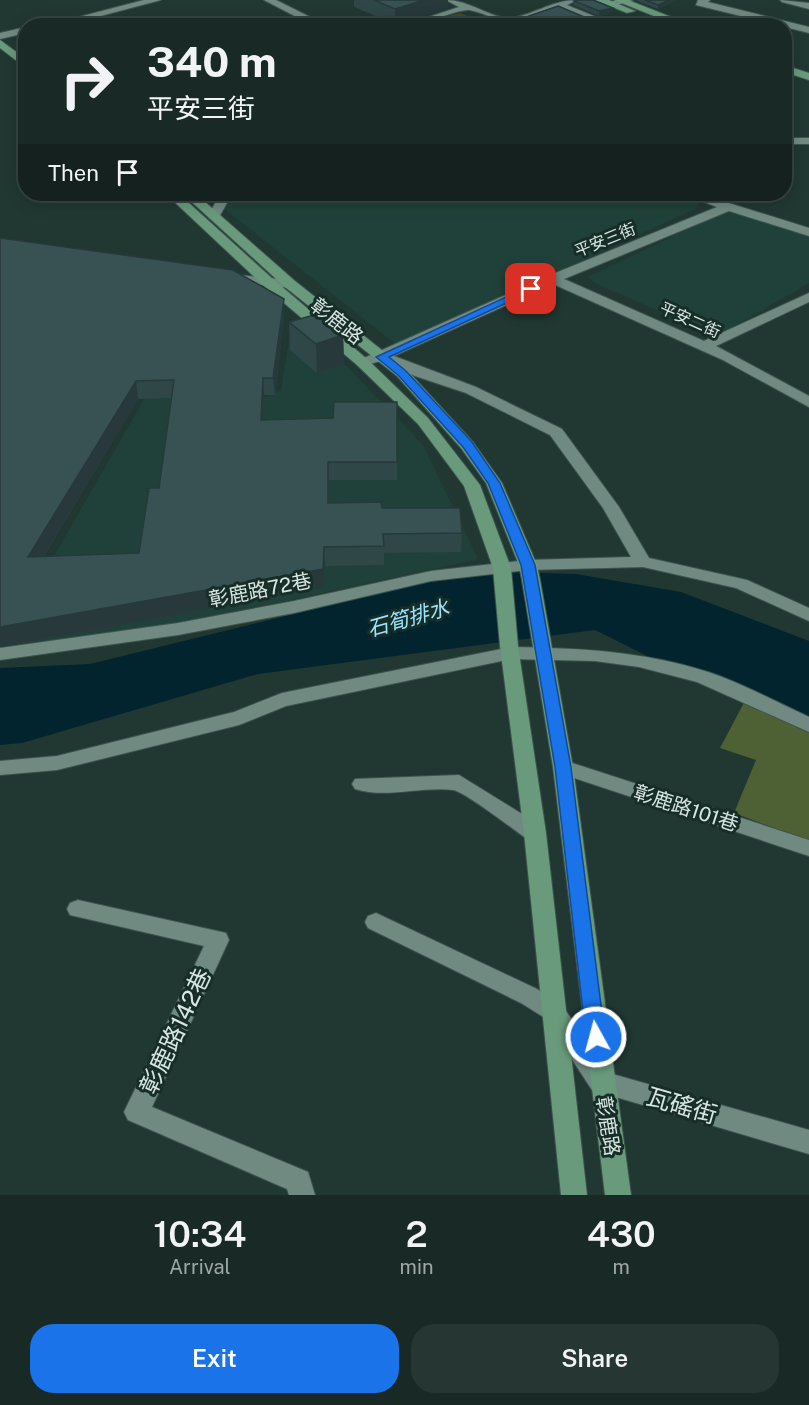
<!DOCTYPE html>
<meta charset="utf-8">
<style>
:root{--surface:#192a26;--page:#263632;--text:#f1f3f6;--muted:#9fa7a7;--line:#374643;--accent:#1a73e8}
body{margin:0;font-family:"Public Sans","Noto Sans TC",sans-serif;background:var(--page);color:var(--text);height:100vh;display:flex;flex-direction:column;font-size:22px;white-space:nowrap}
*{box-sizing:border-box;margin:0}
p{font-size:20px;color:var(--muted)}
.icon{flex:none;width:33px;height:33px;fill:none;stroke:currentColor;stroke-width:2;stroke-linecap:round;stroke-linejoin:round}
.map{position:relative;height:1195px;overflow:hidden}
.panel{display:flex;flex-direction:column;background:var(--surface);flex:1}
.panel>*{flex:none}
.banner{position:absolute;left:18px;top:18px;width:774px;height:183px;border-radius:24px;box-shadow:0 3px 15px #0003,0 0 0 2px var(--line);background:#192a26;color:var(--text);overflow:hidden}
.pin{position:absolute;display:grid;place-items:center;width:51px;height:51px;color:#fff;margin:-26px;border-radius:12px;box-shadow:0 3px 9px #0006}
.me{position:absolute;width:66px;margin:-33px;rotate:353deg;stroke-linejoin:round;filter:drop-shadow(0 0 4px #0008)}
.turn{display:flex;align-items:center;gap:21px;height:126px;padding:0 30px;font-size:27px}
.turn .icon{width:78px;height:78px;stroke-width:2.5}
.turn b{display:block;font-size:42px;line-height:51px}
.then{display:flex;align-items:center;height:57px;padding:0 30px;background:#0003;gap:12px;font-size:22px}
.eta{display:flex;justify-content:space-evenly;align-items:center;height:102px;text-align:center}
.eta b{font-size:36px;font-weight:600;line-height:42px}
.cta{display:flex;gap:12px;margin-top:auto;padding:12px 30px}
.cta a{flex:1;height:69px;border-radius:24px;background:var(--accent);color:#fff;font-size:24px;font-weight:600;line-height:69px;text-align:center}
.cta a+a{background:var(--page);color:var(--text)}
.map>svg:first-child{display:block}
.built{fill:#204139}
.green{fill:#3b4e23}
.forest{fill:#4d6135}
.water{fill:#02242e}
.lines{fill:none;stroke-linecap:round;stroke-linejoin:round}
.minor-casing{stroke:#3e534e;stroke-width:2}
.major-casing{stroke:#3e534e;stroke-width:2}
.minor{fill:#708a82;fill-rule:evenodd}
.major{fill:#699a7b;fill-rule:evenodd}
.wall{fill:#304747;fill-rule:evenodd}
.shaded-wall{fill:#27393a}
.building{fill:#385253;stroke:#27393a;stroke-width:1.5;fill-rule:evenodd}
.route{fill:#1a73e8;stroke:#114b97;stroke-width:1.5}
.labels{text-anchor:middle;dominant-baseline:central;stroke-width:6;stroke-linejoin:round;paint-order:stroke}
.far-street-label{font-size:16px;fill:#d8e6e1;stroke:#172e28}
.street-label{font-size:20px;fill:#d8e6e1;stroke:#172e28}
.water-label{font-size:21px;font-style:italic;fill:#9ce4ff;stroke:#172e28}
.near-street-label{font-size:24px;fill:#d8e6e1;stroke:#172e28}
</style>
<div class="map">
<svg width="809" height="1195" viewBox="0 0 809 1195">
<rect width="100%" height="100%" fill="#213832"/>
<g class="built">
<path d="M237,194H682L696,199L699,204L695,209L397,345L222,207Z"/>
<path d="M726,211L809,236V283L722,333H709L595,283L588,277Z"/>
<path d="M293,319L314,333L423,445L478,559L167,627L0,646V583L39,582L145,398H264L281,390Z"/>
</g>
<path class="green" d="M460,13L490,25H416Z"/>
<path class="forest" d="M747,697L809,722V841L734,813L756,760L720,748Z"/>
<path class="water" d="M470,571L576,574L681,592L809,641V728L653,659L595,630L258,674L22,743L0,745V668L90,664Z"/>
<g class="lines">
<g class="minor-casing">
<g id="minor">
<path d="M144,0H161L63,26H44Z"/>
<path d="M264,0H276L328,26H314Z"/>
<path d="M446,0C469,0 493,19 509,18C530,17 551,0 577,0L567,5L618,26H603L558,8L517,22L523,26C502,26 488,13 469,10C457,9 423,26 401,26L459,7Z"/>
<path d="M616,0H633L611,7L606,4Z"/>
<path d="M698,0H710L708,2L809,27V33L696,5Z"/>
<path d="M780,0L809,3V9L782,2Z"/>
<path d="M26,27V33L0,39V33Z"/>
<rect x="784" y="138" width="25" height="6"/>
<path d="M226,194H241L228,201L218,219H210L208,216L219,196Z"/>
<path d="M683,194H700L809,228V236L729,211L564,279L704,341L809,293V302L716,346L809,396V407L723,360L553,284L394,356L476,387L562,429L619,507L649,558L747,580L809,608V621L736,588L643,567L528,570L431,581L294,613L178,635L0,660V648L178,623L294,601L431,571L528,560L631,557L603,508L550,435L466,393L415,376L381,361L362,366L355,362L548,276L717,207Z"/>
<path d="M229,274L290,280L297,284L290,288L224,281V275Z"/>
<path d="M511,647C578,648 643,651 708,672C742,683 776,702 809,717V732L697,682L639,667L595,661L511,659L286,706L239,725L57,770L0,775V761L57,756L234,712L282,693Z"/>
<path d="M563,760L809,840V856L556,772L553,767L556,762Z"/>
<path d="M459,775L543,827L546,833L543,839L535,841L527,839C514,830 464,791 453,790C420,786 387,799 355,789L352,784L355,779Z"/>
<path d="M78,900L226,933L229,940L152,1107L308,1172L315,1195H289L287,1189L128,1120L124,1112L204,946L70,915L67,909L70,903Z"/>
<path d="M376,913L537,989L561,1004L609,1073L809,1130V1154L592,1090L545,1018L521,1003L368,928L365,922L368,916Z"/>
</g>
</g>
<g class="major-casing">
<g id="major">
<path d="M595,0H609L635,11L627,13Z"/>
<path d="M614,0H628L694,26H679Z"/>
<path d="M0,40L26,59V68L0,48Z"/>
<path d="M784,65L809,73V80L784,72Z"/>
<path d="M166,194H179L274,280L367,359L428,418L480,485L511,568L518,646L546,833L587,1195H561L524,833L500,646L493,568L464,486L418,424L357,365L264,286Z"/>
<path d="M183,194H196L295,281L407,370L473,442L502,483L537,565L540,580L573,767L631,1195H605L553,767L522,580L519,565L486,483L461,448L397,376L285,287Z"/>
</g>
</g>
<use href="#minor" class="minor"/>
<use href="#major" class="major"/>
</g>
<g class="wall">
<path d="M354,0H448V8L395,24L354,7Z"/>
<path d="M635,0H676L658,9Z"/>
<path d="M574,1L613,8V12L599,16L573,5Z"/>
<path d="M523,18L582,20L562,26H531L523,22Z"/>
<path d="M0,238L284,316L275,395H264L263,420L333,418L397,402V480H329V503L382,508L462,533L461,552L384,553V565L325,566L323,588L0,647ZM172,398L159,488L139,553L44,556L138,399Z"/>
<path d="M289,322L343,335L344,363L317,373L290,350Z"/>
</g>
<g class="shaded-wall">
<path d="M424,0H448V8L395,24V9Z"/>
<path d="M669,0H676L658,9V5Z"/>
<path d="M613,8V12L599,16V11Z"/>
<path d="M582,16V20L562,26H547Z"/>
<path d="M284,299V316L275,395L273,378Z"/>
<path d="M343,335L344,363L317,373L316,344Z"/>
<path d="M263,378L264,395L262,438L261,420Z"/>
<path d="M136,381L138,399L32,575L28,557Z"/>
<path d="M324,547L325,566L323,588L0,647V627Z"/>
</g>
<g class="building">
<path d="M374,0H424L395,9Z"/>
<path d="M578,0H593L613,8L599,11L574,1Z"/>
<path d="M645,0H669L658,5Z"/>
<path d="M558,6L582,16L547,26H541L523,18Z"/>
<path d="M0,238L233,270L284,299L273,378H263L261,420L333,418L334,402H397V462H328V503L381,502L382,508H460L462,533L383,534L384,546L324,547L323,569L0,627ZM174,380L159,488H149L139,553L28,557L136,381Z"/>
<path d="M317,314L343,335L316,344L289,322Z"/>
</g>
<path class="route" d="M528,287L537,289L389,357L406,371L472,442L500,483L535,565L571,767L605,1037L602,1043L596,1045L589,1043L586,1037L555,767L521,565L488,483L463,447L398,375L376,357Z"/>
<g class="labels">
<g class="far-street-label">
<text transform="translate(605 240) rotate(-22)">平安三街</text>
<text transform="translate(690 320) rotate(24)">平安二街</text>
</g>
<g class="street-label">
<text transform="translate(337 321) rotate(38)">彰鹿路</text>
<text transform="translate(260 590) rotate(-11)">彰鹿路72巷</text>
<text transform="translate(686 808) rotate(18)">彰鹿路101巷</text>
<text transform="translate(608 1126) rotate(81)">彰鹿路</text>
</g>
<g class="water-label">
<text transform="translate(408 618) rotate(-16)">石筍排水</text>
</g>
<g class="near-street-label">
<text transform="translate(175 1031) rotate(-65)">彰鹿路142巷</text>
<text transform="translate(682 1105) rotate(16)">瓦磘街</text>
</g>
</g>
</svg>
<div class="pin" style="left:531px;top:289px;background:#d93025"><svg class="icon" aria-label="arrive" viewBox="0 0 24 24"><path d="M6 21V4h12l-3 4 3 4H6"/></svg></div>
<svg class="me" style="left:596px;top:1037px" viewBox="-20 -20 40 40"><circle r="17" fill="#1a73e8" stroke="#fff" stroke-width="3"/><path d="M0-11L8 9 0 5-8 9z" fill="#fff"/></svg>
<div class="banner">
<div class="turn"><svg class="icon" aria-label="right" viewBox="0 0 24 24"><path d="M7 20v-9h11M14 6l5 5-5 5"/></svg><div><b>340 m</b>平安三街</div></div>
<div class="then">Then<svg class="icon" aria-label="arrive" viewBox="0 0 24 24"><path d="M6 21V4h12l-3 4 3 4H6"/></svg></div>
</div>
</div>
<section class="panel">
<div class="eta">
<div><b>10:34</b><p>Arrival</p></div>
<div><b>2</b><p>min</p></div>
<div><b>430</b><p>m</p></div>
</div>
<div class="cta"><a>Exit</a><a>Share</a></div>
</section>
